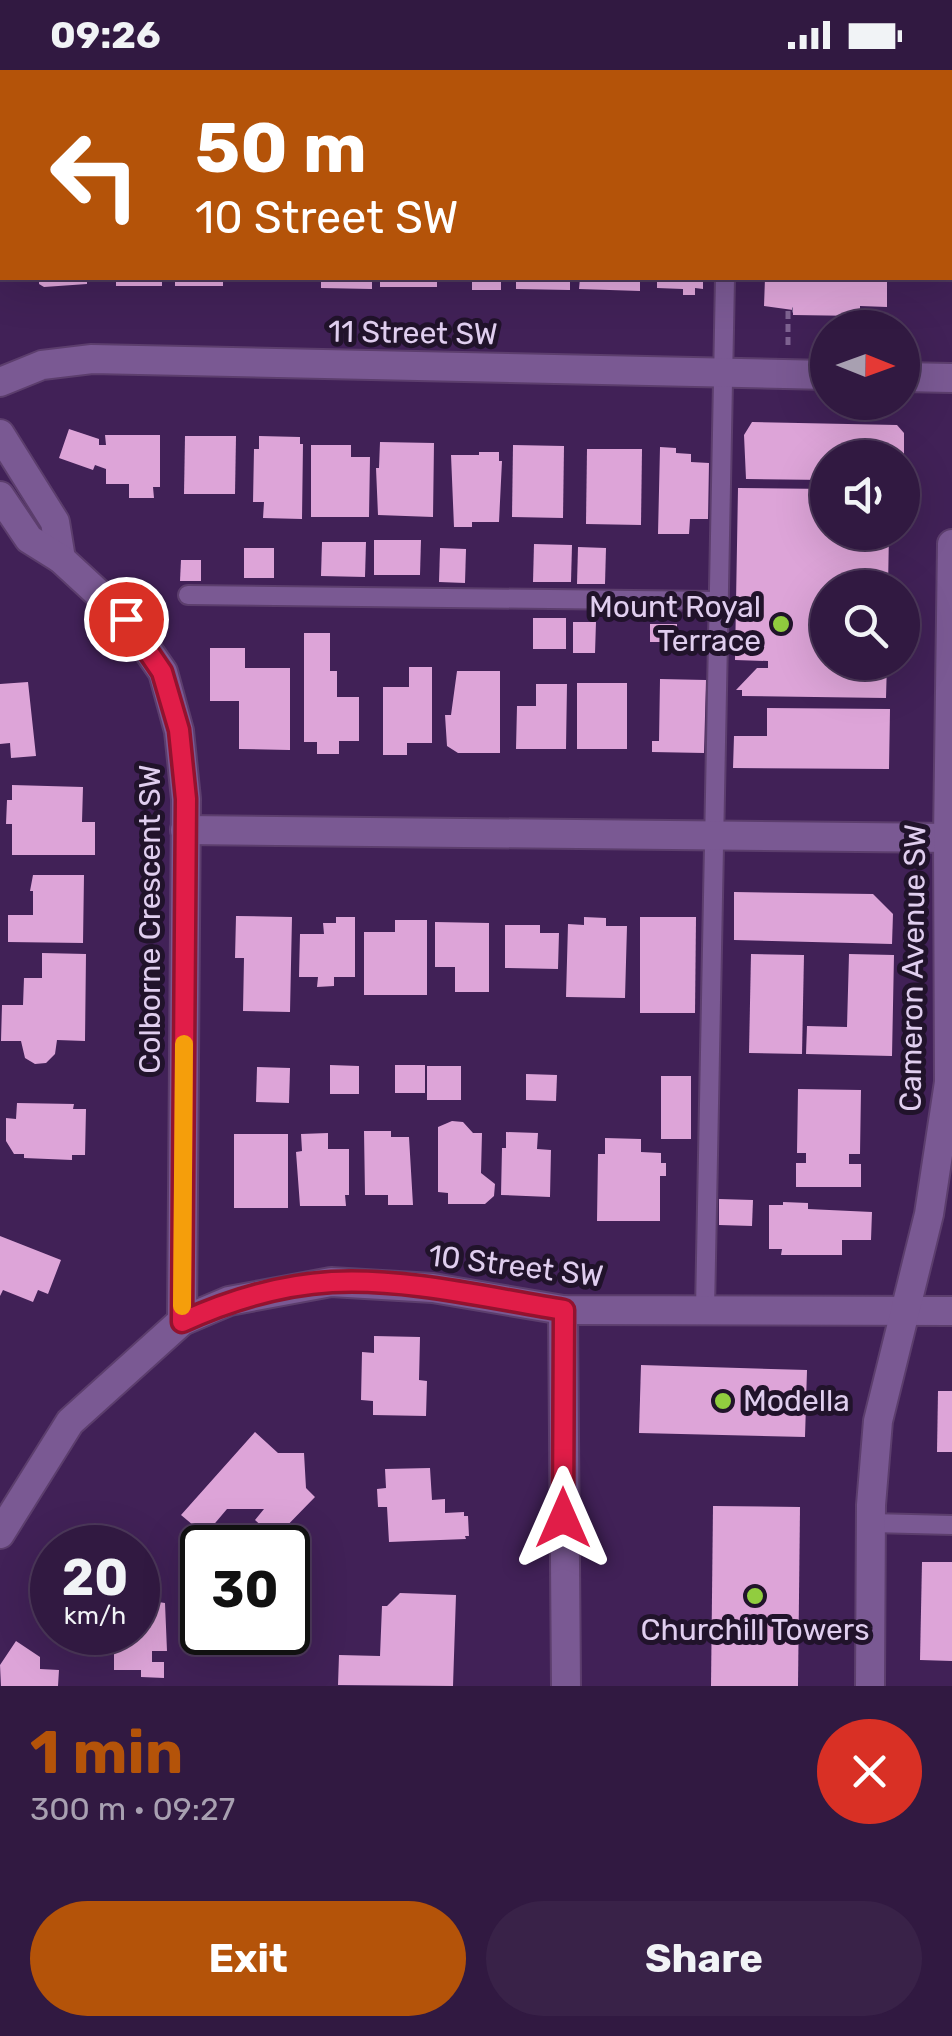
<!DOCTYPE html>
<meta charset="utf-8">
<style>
:root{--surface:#311941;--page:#392248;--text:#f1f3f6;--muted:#a8a0b1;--line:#4c385a;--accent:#b45309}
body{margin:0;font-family:Rubik,sans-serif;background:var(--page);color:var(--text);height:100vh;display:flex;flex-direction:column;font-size:38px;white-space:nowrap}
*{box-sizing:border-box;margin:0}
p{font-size:32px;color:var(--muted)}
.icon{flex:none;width:55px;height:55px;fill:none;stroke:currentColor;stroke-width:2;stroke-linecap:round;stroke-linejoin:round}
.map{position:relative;height:1616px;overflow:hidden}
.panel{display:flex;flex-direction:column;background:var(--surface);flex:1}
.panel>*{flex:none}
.top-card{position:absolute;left:0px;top:0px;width:952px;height:210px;box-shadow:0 10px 40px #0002,0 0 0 2px var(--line);background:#b45309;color:#fff;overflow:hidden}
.needle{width:65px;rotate:91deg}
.buttons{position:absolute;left:810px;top:240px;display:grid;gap:20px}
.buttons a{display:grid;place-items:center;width:110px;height:110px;border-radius:50%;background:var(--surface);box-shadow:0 10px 40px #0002,0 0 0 2px var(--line);font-size:50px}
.speed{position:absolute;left:30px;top:1455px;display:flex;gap:20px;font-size:50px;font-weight:700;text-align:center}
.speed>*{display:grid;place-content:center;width:130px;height:130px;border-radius:50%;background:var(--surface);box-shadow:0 10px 40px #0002,0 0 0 2px var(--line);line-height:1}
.speed small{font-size:25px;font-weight:400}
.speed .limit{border:5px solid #111;border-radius:15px;background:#fff;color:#111}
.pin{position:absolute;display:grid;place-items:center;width:85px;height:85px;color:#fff;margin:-42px;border:5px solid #fff;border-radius:50%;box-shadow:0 2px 10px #0007}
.me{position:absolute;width:110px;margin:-55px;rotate:0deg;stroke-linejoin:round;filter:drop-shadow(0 0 8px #0008)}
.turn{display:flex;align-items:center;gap:35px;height:210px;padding:0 30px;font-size:45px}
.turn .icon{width:130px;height:130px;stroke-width:2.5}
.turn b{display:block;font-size:70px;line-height:85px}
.round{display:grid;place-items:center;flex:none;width:105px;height:105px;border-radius:52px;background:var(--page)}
.head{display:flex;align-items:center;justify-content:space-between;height:170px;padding:0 30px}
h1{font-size:60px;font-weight:700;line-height:75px;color:var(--accent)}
.cta{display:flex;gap:20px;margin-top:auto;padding:20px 30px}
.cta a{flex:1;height:115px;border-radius:60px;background:var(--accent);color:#fff;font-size:40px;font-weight:700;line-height:115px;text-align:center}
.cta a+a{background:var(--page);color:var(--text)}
.status{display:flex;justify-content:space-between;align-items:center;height:70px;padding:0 50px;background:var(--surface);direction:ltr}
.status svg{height:28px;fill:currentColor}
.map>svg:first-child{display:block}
.building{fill:#dda4d8}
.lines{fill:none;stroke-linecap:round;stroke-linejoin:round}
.service-casing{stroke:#5c3e6d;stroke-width:22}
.minor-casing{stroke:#5c3e6d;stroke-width:32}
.path{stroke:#7e6391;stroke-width:5;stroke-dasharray:8 5;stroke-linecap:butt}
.service{stroke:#7a5993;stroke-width:18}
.minor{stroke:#7a5993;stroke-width:28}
.route-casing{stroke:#92132f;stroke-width:25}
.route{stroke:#e11d48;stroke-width:18}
.slow{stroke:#f59e0b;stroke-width:18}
.poi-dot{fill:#91cd3f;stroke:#21132b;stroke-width:4}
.labels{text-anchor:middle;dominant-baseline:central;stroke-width:10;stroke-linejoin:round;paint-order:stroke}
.street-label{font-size:30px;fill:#e0ceef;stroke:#21132b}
.poi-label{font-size:30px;fill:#e0ceef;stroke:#21132b;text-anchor:end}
</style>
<div class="status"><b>09:26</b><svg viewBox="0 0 49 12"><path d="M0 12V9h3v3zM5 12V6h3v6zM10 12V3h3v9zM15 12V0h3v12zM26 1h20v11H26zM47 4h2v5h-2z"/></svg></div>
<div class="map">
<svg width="952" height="1616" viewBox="0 0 952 1616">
<rect width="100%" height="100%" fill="#412157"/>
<g class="building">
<path d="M39,208H87V214L44,217L39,214Z"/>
<rect x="116" y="208" width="46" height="8"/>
<rect x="175" y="208" width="48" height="8"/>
<path d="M321,208H372V219L321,218Z"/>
<rect x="380" y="208" width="57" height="9"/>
<rect x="472" y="208" width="29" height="12"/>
<path d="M516,208H570V220L516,219Z"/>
<path d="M580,208H640V221L579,219Z"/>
<path d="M657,208H703V219L695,218V225H683V219L657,218Z"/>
<path d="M765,208H887V237L860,236V246L793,245V240L764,236Z"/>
<path d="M752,352L897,355L904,363V388H828V410L746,409L744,365Z"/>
<path d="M69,359L99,369V375H106L105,365H160V417H153L154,428H129V414H106V399L95,395L93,400L59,388Z"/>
<path d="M185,366H236L235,424H184Z"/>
<path d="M259,366L300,367V374H303L302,449L263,448L264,432H253L254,379H259Z"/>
<path d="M380,372L434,373L433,447L378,445L376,398H379Z"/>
<path d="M311,375H351V387H370L369,447H311Z"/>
<path d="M513,375L564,376L563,448L512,447Z"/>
<path d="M660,377L676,378V383L691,384V392L709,393L708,449H690L689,464H658Z"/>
<path d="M587,379H642L641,455L586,454Z"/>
<path d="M479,382H499V391H502L499,452H472V457H454L451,385H479Z"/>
<path d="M738,418L828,419V462H889L888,518H828V592H887L886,628L742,626V620H736L757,598H768V591L735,590Z"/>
<path d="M374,470H421L420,505H374Z"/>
<path d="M322,472H366L365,507L321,506Z"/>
<path d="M534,474L572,475L571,512H533Z"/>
<path d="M578,477L606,478L605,514H577Z"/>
<rect x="244" y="478" width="30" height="30"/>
<path d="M440,478L466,479L465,513L439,512Z"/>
<path d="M181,490H201V511H180Z"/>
<rect x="533" y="548" width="33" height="31"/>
<path d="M573,552H596L595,583H573Z"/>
<rect x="650" y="554" width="27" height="18"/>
<path d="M304,563H330V601H337V627H359V671H339V684H317V672H304Z"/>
<path d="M210,578H245V598H290V680L239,679V631H210Z"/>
<path d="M409,597H432V673H407V685H383V617H409Z"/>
<path d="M457,601H500V683H458L447,676L445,645H451Z"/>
<path d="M660,609L706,610L704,683L652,682V671H659Z"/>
<path d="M28,612L36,686L11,688L10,673L0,674V614Z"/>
<rect x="577" y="613" width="50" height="66"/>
<path d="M536,614H567L566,679H516L517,636H536Z"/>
<path d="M767,638L890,639L889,699L733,698L734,666H767Z"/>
<path d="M12,715L83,717L82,752H95V785H12V754H6L7,730H12Z"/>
<path d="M33,805H84L83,873L8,872V845H33V821H30Z"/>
<path d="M734,822L873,824L893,844L892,874L734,870Z"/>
<path d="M236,846L292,847L290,942L243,941L244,888H235Z"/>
<path d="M336,847H355V907H334V916L317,917L318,907H299L300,864H324L323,853H336Z"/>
<path d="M584,847L606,848V856H627L625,928L566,927L568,854L584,855Z"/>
<path d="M640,847H696L695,943H640Z"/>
<path d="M395,850H427V925H364V862H395Z"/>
<path d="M435,852L489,853V922H455V897H435Z"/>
<path d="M505,855H540V863H559L558,899L505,898Z"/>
<path d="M42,883L86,884L85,971L57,970L55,984L46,993L35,994L25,988L21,971H1L2,935H23L24,908H42Z"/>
<path d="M751,884L804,885L802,984L749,983Z"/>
<path d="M849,884L894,885L892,986L806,984L807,956L847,957Z"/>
<path d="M330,995L359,996V1024H330Z"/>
<rect x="395" y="995" width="30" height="28"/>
<rect x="427" y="996" width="34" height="34"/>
<path d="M257,997L290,998L289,1033L256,1032Z"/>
<path d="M526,1004L557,1005L556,1031L526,1030Z"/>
<rect x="661" y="1006" width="30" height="63"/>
<path d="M798,1019L861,1020L860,1084H849V1094H861V1117H796V1093H806V1083H797Z"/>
<path d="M17,1033L74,1034L73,1039H86L85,1085H72V1090L24,1088V1084H14L6,1071V1048L16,1049Z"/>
<path d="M452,1051L463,1052L473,1063H482L481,1103L495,1114L494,1126L485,1134H448V1123L438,1122V1057Z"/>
<path d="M364,1061H391V1067H409L413,1135H388V1125H365Z"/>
<path d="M506,1062L538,1063L537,1079L551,1080L550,1127L501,1125L502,1078H506Z"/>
<path d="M328,1063V1079H349V1125H345L346,1136H300L296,1082L302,1081L301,1064Z"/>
<rect x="234" y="1064" width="54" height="74"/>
<path d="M605,1068L641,1069V1082L661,1083V1093H666V1106H660V1151H597L598,1084H605Z"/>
<path d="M719,1129L753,1130L752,1156L719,1155Z"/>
<path d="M783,1132L808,1133V1139L872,1142L871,1170H842V1185H781L782,1179H769V1135H783Z"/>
<path d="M0,1166L61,1190L48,1224L38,1220L33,1232L3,1220L0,1226Z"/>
<path d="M374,1266L420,1267L419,1310L427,1311L426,1346L373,1345V1331L361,1330L362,1282L374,1283Z"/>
<path d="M641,1295L807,1300L805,1367L639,1363Z"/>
<path d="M938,1321H952V1382H937Z"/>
<path d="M255,1362L278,1383H304L306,1418L315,1427L275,1468L255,1450L264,1439H227L205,1465L181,1445Z"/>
<path d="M430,1398L432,1430L445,1429V1443L464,1442V1446H468L469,1466H465L466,1469L389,1472L387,1437H378L377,1419L386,1418L385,1399Z"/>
<path d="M713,1436L800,1437L798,1616H711Z"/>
<path d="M922,1492H952V1591L920,1590Z"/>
<path d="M400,1523L456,1525L453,1616L338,1615L339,1585L380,1586L382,1536H387Z"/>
<path d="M138,1529L165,1533L167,1581H152V1592H164V1608L141,1607V1600H114V1582L98,1581V1574H95V1562H138Z"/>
<path d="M16,1571L40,1587V1599L59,1600L58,1616H1L0,1595Z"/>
</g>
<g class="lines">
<g class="service-casing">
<g id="service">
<path d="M728,2V0"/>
<path d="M0,55L2,56"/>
<path d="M188,525L718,531"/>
<path d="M705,1240L725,208"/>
<path d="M871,1453L952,1455"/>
</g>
</g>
<g class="minor-casing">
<g id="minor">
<path d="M902,307L952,308"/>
<path d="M0,312L42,295L92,289L828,305"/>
<path d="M0,364L55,452L61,489"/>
<path d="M0,426L29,469L61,489L126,549L163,602L179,661L186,729L182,1251"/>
<path d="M185,760L952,768"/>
<path d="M563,1240L566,1616"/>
<path d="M0,1464L70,1352L182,1251L229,1231L331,1212L433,1218L563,1240L952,1241"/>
<path d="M870,1616L871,1435L878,1351L929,1144L949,1012L948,768L952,474"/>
</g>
</g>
<path class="path" d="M788,275V240H793"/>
<use href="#service" class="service"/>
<use href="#minor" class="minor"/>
</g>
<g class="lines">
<g class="route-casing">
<path id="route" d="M126,549L162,602L179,660L186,729L182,1252C228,1231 280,1215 332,1212C407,1208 489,1228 564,1240L563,1448"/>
</g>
<use href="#route" class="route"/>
<path class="slow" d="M182,1236L184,974"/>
</g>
<g class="poi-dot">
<circle cx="781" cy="554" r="10"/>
<circle cx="723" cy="1331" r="10"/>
<circle cx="755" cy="1526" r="10"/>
</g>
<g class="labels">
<g class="street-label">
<text transform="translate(413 263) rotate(1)">11 Street SW</text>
<text transform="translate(150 849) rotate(-90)">Colborne Crescent SW</text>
<text transform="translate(913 898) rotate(-89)">Cameron Avenue SW</text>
<text transform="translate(516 1196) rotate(7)">10 Street SW</text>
</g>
<g class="poi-label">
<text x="761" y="537">Mount Royal<tspan x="761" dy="34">Terrace</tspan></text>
<text x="743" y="1331" text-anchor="start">Modella</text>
<text x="755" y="1560" text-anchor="middle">Churchill Towers</text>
</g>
</g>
</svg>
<div class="buttons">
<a><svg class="needle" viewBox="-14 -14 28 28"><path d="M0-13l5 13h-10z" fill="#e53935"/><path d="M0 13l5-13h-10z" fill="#a8a0b1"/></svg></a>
<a><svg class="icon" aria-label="sound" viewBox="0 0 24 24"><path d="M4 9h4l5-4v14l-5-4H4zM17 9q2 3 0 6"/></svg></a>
<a><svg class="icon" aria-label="search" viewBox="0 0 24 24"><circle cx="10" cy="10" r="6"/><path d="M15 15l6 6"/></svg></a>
</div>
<div class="speed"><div>20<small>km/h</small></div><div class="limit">30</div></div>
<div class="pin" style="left:126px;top:549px;background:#d93025"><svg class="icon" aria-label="arrive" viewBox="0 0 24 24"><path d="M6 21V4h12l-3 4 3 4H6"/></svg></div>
<svg class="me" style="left:563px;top:1448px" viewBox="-20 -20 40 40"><path d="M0-17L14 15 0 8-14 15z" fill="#e11d48" stroke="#fff" stroke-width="4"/></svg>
<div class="top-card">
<div class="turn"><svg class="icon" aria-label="left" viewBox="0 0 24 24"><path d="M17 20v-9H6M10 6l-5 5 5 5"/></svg><div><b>50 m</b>10 Street SW</div></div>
</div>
</div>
<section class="panel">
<div class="head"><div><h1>1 min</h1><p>300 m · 09:27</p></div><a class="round" style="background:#d93025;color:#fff"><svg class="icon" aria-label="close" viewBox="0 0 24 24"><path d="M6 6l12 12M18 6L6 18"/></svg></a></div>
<div class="cta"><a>Exit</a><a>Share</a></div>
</section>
